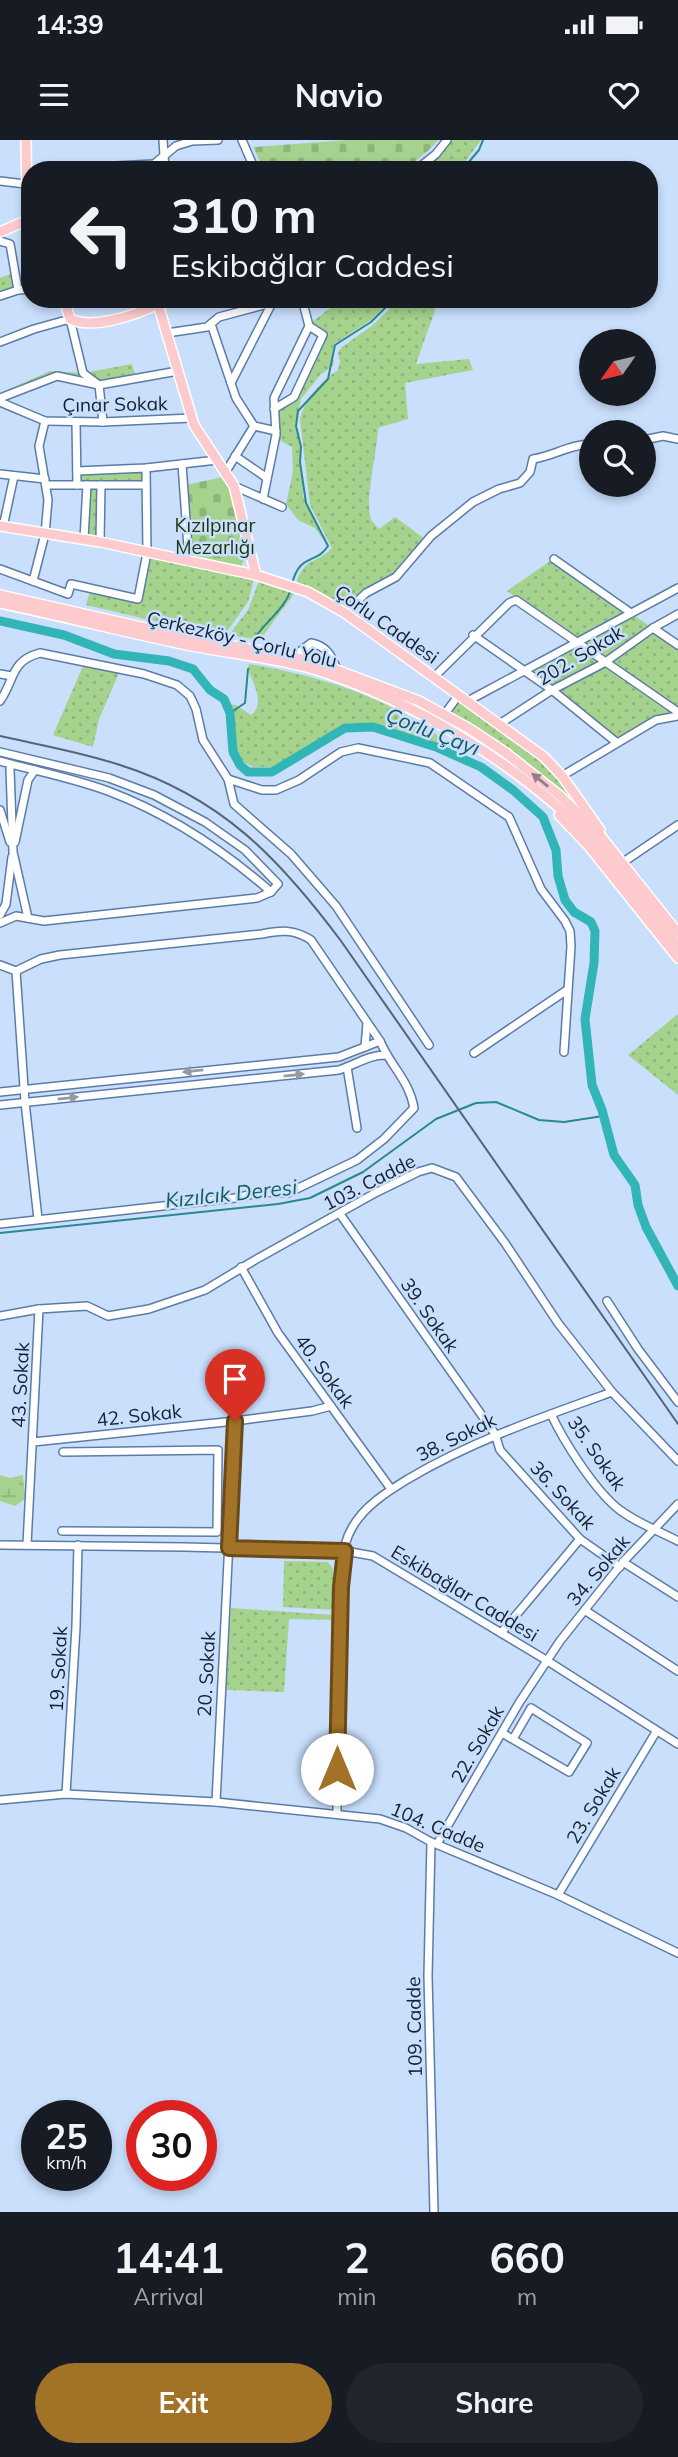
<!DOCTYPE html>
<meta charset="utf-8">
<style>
:root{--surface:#171b24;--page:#20242c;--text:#f1f3f6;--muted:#9ea1a6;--accent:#a27226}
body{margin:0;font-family:Mulish,sans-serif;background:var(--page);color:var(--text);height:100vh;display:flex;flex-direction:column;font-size:26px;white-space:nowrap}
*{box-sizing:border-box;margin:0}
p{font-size:23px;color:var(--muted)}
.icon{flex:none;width:38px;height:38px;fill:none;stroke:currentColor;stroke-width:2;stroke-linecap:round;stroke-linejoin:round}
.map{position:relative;height:2072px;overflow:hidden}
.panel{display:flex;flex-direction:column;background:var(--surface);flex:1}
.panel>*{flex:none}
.top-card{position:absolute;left:21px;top:21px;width:637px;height:147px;border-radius:28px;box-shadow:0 4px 10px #0003;background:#171b24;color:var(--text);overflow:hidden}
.needle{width:46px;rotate:236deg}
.fabs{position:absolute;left:579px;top:189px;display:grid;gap:14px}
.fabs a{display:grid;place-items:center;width:77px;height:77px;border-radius:50%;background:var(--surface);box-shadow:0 4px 10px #0003;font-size:35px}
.speed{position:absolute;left:21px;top:1960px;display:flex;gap:14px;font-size:35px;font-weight:700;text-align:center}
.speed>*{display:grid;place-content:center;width:91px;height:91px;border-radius:50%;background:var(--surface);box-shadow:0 4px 10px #0003;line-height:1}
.speed small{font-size:18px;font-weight:400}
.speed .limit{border:10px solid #d22;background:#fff;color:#111}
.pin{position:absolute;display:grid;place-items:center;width:60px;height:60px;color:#fff;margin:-72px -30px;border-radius:50% 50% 50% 0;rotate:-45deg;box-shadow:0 0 7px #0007}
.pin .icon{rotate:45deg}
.me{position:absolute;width:77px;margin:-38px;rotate:0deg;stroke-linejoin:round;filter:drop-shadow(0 0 5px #0008)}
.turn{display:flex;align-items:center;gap:24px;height:147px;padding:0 35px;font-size:32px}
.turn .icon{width:91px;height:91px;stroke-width:2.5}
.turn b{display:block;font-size:49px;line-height:60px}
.eta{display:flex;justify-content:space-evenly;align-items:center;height:119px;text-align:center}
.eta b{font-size:42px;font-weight:700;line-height:49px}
.primary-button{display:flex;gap:14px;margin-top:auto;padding:14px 35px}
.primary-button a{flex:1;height:80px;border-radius:42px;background:var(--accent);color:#fff;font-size:28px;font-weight:700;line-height:80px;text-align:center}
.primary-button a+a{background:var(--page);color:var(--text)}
.status{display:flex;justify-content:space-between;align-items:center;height:49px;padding:0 35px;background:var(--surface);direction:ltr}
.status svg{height:19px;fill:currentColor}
header{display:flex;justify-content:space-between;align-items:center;height:91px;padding:0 35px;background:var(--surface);font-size:32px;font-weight:700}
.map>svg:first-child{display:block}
.green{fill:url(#green-dots)}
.wetland{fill:url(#wetland-marsh)}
.cemetery{fill:url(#cemetery-stones)}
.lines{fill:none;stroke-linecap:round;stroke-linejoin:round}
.stream{stroke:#29898f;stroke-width:2}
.river{stroke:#32b5b6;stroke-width:9}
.minor-casing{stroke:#5b7ca8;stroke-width:10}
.major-casing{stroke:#fff;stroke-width:12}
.minor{stroke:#fff;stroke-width:7}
.major{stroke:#fdcbce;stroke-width:9}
.rail{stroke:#54657a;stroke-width:2}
.oneway{fill:#947e88}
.oneway2{fill:#959ba3}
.route-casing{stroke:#694a19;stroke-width:18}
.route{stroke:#a27226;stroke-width:12}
.labels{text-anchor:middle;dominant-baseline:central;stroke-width:5;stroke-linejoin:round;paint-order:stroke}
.street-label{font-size:19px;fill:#142133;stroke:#c9dffc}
.park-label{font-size:19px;fill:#1d340f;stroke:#c9dffc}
.water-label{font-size:21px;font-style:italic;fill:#145b5b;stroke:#c9dffc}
</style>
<div class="status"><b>14:39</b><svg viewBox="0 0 49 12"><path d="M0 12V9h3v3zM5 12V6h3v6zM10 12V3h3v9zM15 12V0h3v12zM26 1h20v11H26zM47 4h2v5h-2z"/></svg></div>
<header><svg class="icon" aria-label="menu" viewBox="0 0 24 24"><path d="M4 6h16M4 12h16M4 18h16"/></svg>Navio<svg class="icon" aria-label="heart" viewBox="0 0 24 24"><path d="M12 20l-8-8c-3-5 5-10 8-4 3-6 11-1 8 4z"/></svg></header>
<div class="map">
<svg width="678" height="2072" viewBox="0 0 678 2072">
<defs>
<pattern id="green-dots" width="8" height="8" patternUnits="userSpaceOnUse" patternTransform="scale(1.75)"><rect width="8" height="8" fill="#a5d28d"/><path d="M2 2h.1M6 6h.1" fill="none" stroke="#8db47a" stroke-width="1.8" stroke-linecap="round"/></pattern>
<pattern id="wetland-marsh" width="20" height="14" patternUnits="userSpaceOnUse" patternTransform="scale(1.75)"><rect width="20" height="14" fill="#a5d28d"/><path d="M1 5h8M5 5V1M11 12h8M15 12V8" fill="none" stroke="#8db47a"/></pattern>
<pattern id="cemetery-stones" width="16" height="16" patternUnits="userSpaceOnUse" patternTransform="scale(1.75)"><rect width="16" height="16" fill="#a5d28d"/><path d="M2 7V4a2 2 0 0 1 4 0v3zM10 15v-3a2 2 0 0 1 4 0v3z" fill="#8db47a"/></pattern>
</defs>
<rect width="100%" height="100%" fill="#c9dffc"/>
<g class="green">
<path d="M452,0H481L459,30H424L438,18Z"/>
<path d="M15,132L18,150L0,156V138Z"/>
<path d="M342,159H391L371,180L334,204L332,213L334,225L320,235L301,259L295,285L300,308L303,356L324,401L315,388L298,380L286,364L293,332L292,307L279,300L278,269L295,258L327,197L312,182Z"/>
<path d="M400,159L421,167L433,159H439L416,224L469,219L473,230L405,243L408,279L378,288C378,310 363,365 372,381C373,383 378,387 379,389L395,377L425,399L395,437L344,472L296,445C304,416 315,426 332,408L310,365L300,279C306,257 320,242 338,230L340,222L338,212L342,207L373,185Z"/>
<path d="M132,224L136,238L99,245L57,236L0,258V253L50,231L83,233Z"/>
<path d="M146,328V345H101L100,402L84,399L87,345H77V331Z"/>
<path d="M148,417L254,439L248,462L223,497L86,465L90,451L139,462Z"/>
<path d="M553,419L678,506V570L507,451Z"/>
<path d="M259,441L295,452L260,500L229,495L248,470Z"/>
<path d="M573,501L671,571V574L655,578L616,602L523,530Z"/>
<path d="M249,524C315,535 386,556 440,597L437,604L406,597L386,586L347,583L272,627H253L238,619L224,564L236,565L251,575C266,564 253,544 248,529Z"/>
<path d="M83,526L119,533L99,579L93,607L53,595Z"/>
<path d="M460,558L544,618L584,673L448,575Z"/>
<path d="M678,874V955L628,915Z"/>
<path d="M284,1421L328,1422L333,1429L335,1470L283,1467Z"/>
<path d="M231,1468L333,1475L336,1480L289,1479L284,1552L226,1550Z"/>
</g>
<path class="wetland" d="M0,1335L10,1338L23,1335L25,1359L15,1366L0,1361Z"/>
<g class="cemetery">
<path d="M348,0H438L428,11L404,30H264L253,7Z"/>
<path d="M223,337L231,351L247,413L240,429L188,420L186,345Z"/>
</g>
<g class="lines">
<g class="stream">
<path d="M462,30L479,10L483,0"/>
<path d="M415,159L419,161L426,159"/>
<path d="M292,444C300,412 316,425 328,406L306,363L300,322L301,307L296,286L298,271L328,239L335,205L371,182L394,159"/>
<path d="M254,499C265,482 285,469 291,449"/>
<path d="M230,573L245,563L248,529"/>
<path d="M0,1093L278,1064L310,1058L363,1032L436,979L476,963L496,962L539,980L564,982L603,976"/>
</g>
<path class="river" d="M0,481L64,495L114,514L169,521L193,529L210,550L224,559L230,573L233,612L240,625L248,632H272L345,588L373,587L436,607L481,627L513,650L543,677L556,710L558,736L565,760L574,772L591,782L595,791L594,823L585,879L592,945L602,970L614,1015L635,1045L638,1065L646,1087L678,1146"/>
<g class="minor-casing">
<g id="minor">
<path d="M163,0L165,30"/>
<path d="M242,0L255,30"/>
<path d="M38,30L154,24L176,6L192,1L218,0"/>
<path d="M416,30L436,14L447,0"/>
<path d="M0,41L25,44"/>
<path d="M0,101L10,104L18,150"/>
<path d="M0,156L18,150L30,149"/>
<path d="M211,184L236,258L254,286L276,291"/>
<path d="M167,193L207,187L219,177L286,159"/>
<path d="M0,202L34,189L70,179L83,233L99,245L103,282"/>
<path d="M231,243L272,163"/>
<path d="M0,258L57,236L99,245L178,231"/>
<path d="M0,262L45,281L103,282L192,278"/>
<path d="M274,269L294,257L323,195L309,186"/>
<path d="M76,282L77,345"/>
<path d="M644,300L663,296L678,299"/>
<path d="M235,316L267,338"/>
<path d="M182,324L189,422"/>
<path d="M77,331L146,328L217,320"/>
<path d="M225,333L254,286"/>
<path d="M0,334L45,339"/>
<path d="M46,345H146"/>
<path d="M234,346L282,367"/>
<path d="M263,359L276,295L274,258L309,186L302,159"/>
<path d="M3,387L14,336"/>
<path d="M84,399L87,345"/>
<path d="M100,402L101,345"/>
<path d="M554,419L631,473"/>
<path d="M0,429L68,454L71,444L138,459L147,413L146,328"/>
<path d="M33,441L45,394L48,360L39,306L45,281"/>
<path d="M345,473L366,453L396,437L431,396L473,362L499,349L520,343L530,332L533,319C554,316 570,304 592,304"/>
<path d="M653,488L678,505"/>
<path d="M473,495L552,550L616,602"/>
<path d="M293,517L311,503C327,506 332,516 337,530"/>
<path d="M0,534L12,536"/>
<path d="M433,538L509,463L516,460L678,572"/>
<path d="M0,561C15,540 10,521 40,513L144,534L177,545L190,556L196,569L203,600L228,639L234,664L291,714L336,766L429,905"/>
<path d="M466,562L678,448"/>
<path d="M444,575L458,556"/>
<path d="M498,585L552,550L604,523L653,488L678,474"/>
<path d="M0,612L109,638L154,655L205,682L245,710L278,744L271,752L257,758L44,781L16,776L0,783"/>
<path d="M0,621C36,631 73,638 108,651C169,674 222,709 271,752"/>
<path d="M10,629L13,712L28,778"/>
<path d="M562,636L656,580L678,576"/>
<path d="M228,639L262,650H276L299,640L341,612L358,608L430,623L509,677L541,749L565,781L570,791L571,806L564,912"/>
<path d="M0,670L10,702"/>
<path d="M15,702L28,640L35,630"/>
<path d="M622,723L678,685"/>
<path d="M0,775L6,764L12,717"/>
<path d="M0,825L16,831L41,819L60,815L262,794C281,790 294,789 311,800L380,901C391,927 409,940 414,968L384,999L357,1020L288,1053L262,1052L235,1058L0,1084"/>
<path d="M16,831L25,962L38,1079"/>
<path d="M365,907L367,883"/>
<path d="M474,913L567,850"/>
<path d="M347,927L357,988"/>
<path d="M0,952L339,917L380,901"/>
<path d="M0,965L339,930C357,924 368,915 386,915"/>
<path d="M340,1074L495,1294L500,1310L580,1399L620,1427"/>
<path d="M241,1127L278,1193L391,1349"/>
<path d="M607,1161L638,1209L678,1262"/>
<path d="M0,1176L39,1169L87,1166L108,1176L149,1169L205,1150L255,1120L377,1052L418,1032L432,1028L456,1037L505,1103L558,1183L612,1252L678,1321"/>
<path d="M551,1274C564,1302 593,1347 616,1367C634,1382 657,1390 678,1401"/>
<path d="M33,1302L235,1281L312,1271L331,1266"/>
<path d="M62,1391L217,1392L218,1310L63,1312"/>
<path d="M0,1405L184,1407L345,1411L373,1416L546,1520L678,1604"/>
<path d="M27,1405L39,1169"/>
<path d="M623,1422L678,1457"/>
<path d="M586,1471L678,1531"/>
<path d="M501,1493L580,1399"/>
<path d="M502,1593L569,1632L587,1603L531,1568L513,1599"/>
<path d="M66,1654L76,1487L78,1405"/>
<path d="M0,1660L66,1654L216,1662L380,1679L406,1688L431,1702L558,1755L678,1813"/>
<path d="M216,1662L235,1281"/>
<path d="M337,1673C337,1611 338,1549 340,1487C341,1459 337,1412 352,1388C364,1366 387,1352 408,1339C472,1301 542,1277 612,1252"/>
<path d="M431,1702L428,1836L434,2072"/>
<path d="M437,1704L519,1563L560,1501L623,1422L678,1364"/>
<path d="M558,1755L656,1592"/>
</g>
</g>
<g class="major-casing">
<g id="major">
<path d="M26,0L27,66L30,78"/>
<path d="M0,92L30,79"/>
<path d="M64,159L70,179C93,190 136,175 158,164L194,285L234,346L256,435"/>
<path d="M0,386L100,402L256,435L308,452L345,473L544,617L562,636L600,690"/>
<path d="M0,455L185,497L313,521L419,561L470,589L506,613L559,655L599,694L678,793"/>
<path d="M0,463C61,476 121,491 182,504C225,513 271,517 313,529C413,560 520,625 593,700L678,806"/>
<path d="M559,675L587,704L678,818"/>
</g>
</g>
<use href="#minor" class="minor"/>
<use href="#major" class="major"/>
<path class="rail" d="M0,596C40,605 81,612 120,625C221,657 279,718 341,801L678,1284"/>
</g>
<defs><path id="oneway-solid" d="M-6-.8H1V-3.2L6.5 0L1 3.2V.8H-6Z" transform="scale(1.75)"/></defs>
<use class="oneway" href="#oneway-solid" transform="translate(540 640) rotate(-141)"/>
<g class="oneway2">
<use href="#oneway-solid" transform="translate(193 931) rotate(174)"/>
<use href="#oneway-solid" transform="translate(294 935) rotate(-6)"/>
<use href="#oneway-solid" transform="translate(68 958) rotate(-6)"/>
</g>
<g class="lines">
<g class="route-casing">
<path id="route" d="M235,1281L229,1408L345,1411L341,1447L337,1629"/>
</g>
<use href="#route" class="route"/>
</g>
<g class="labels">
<g class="street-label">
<text transform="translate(115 264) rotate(-1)">Çınar Sokak</text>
<text transform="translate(387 484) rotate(35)">Çorlu Caddesi</text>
<text transform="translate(242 499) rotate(13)">Çerkezköy - Çorlu Yolu</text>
<text transform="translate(580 515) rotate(-31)">202. Sokak</text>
<text transform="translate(369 1042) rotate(-27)">103. Cadde</text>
<text transform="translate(430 1175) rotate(55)">39. Sokak</text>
<text transform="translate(325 1231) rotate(54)">40. Sokak</text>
<text transform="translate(20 1245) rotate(-87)">43. Sokak</text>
<text transform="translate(139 1275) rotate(-6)">42. Sokak</text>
<text transform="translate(456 1297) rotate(-26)">38. Sokak</text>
<text transform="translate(597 1313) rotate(55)">35. Sokak</text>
<text transform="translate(563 1355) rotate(47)">36. Sokak</text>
<text transform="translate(598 1430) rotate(-50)">34. Sokak</text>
<text transform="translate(465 1453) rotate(31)">Eskibağlar Caddesi</text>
<text transform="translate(58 1529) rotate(-87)">19. Sokak</text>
<text transform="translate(206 1534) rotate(-87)">20. Sokak</text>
<text transform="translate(477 1604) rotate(-60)">22. Sokak</text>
<text transform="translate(593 1665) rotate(-59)">23. Sokak</text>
<text transform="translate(438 1687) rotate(23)">104. Cadde</text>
<text transform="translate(414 1887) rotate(-91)">109. Cadde</text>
</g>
<g class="park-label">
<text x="215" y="385">Kızılpınar<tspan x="215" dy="22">Mezarlığı</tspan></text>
</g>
<g class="water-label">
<text transform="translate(433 591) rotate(21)">Çorlu Çayı</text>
<text transform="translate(231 1053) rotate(-6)">Kızılcık Deresi</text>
</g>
</g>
</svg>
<div class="fabs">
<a><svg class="needle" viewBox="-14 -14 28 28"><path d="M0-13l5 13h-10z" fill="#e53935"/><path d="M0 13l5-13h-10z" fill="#9ea1a6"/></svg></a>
<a><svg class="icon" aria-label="search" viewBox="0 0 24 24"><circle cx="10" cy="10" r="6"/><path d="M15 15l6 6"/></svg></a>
</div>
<div class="speed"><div>25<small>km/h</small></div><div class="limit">30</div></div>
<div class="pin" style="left:235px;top:1281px;background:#d93025"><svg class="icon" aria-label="arrive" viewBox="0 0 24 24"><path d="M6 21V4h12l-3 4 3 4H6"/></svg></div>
<svg class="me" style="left:337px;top:1629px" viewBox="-20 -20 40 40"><circle r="19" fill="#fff"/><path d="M0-13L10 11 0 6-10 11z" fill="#a27226"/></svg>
<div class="top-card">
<div class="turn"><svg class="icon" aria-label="left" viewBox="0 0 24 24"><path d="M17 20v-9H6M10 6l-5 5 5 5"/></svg><div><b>310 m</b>Eskibağlar Caddesi</div></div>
</div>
</div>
<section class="panel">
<div class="eta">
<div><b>14:41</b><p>Arrival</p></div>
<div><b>2</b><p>min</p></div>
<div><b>660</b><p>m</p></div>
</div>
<div class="primary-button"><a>Exit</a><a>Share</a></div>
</section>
